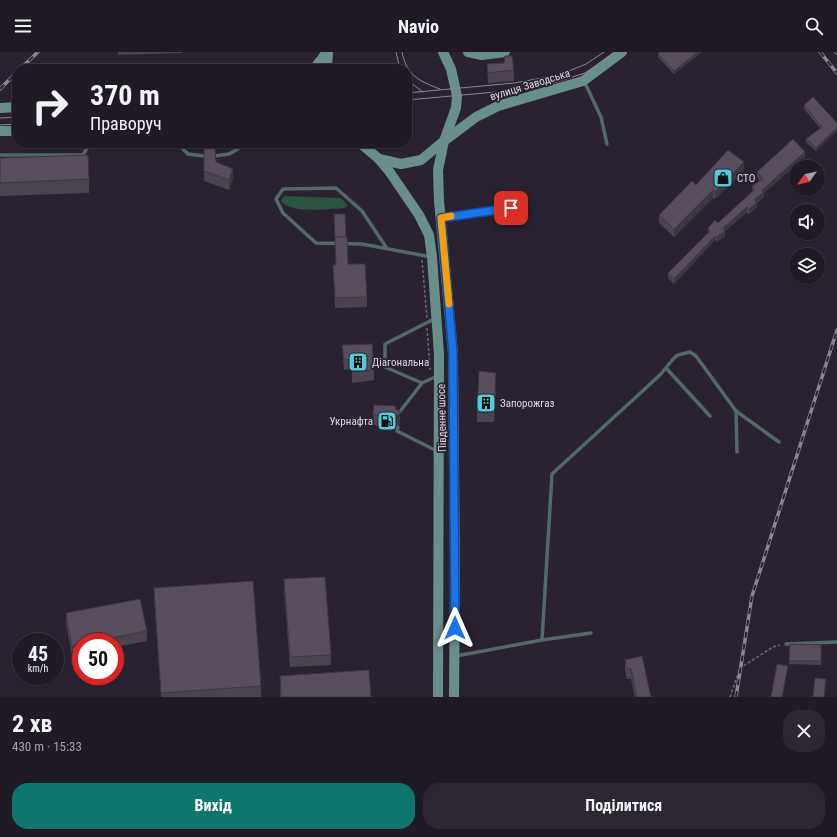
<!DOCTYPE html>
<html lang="uk">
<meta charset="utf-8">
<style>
:root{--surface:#201a25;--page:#2d2732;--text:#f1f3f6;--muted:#a2a1a7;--line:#3d3842;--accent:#0f766e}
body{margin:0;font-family:"Roboto Condensed",sans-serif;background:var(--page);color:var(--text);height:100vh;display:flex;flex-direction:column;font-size:15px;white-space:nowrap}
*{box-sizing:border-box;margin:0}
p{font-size:13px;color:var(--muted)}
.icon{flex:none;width:22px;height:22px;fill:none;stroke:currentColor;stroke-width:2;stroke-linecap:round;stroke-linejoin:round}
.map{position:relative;height:645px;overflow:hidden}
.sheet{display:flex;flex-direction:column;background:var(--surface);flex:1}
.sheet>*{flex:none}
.hud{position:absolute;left:12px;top:12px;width:400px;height:84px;border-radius:16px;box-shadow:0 1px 3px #0004,0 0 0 1px var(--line);background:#201a25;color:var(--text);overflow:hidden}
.needle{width:26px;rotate:236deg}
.buttons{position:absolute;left:789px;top:108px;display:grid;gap:8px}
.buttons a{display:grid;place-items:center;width:36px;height:36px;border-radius:50%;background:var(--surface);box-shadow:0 1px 3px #0004,0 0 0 1px var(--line);font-size:20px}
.speed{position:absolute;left:12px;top:581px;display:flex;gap:8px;font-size:20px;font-weight:700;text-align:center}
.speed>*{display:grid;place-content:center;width:52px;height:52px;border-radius:50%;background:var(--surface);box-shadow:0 1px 3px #0004,0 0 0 1px var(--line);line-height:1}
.speed small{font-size:10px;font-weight:400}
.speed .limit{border:6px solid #d22;background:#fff;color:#111}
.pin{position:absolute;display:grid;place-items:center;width:34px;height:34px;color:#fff;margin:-17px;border-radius:8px;box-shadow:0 2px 6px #0006}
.me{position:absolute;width:44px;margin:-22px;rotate:0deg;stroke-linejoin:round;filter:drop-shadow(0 0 3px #0008)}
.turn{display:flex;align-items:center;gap:14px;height:84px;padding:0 12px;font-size:18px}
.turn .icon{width:52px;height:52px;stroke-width:2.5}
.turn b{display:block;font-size:28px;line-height:34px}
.round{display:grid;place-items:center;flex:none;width:42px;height:42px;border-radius:16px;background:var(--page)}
.summary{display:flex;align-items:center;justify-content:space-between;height:68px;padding:0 12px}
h1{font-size:24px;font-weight:700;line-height:30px}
.primary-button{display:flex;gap:8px;margin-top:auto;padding:8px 12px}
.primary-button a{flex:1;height:46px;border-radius:16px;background:var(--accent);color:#fff;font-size:16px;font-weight:700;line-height:46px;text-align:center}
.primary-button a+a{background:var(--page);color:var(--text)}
header{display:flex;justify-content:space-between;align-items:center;height:52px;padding:0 12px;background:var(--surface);font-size:18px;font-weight:700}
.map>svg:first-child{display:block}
.green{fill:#2b5341}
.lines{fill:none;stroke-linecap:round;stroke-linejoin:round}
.path{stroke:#6f6875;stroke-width:1.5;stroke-dasharray:3 2;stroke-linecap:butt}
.lane{stroke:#526966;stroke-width:3.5}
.secondary{stroke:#698f8a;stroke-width:10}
.tram{stroke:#8d8692;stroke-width:1}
.rail-casing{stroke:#8d8692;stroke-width:3.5}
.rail{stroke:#2a2231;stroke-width:2;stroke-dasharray:6;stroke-linecap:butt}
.wall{fill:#4c4351}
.shaded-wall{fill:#3e3742}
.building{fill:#584e5e;stroke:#3e3742}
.route-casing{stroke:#114b97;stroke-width:10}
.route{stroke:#1a73e8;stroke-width:7}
.slow{stroke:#f59e0b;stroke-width:7}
.labels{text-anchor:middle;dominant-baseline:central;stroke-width:3.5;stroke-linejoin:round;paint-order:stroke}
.street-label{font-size:11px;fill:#ded8e2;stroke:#2a2231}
.poi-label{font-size:11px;fill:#ded8e2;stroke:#2a2231;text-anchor:start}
</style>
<header><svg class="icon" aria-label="menu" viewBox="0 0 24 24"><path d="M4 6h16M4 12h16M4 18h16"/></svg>Navio<svg class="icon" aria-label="search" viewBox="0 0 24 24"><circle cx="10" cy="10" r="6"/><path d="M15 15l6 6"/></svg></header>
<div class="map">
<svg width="837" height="645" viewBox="0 0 837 645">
<rect width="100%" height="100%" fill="#2a2231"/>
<path class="green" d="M284,144L341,146L348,154L344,156C328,157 290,162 281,149Z"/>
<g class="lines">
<g class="path">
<path d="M422,208L427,266"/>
<path d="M427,276L430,318"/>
<path d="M730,645L740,616L773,595L780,593"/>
</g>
<g class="lane">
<path d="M584,29L601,65L607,92"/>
<path d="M182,96L188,102L204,104"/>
<path d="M0,103H83L90,91"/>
<path d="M215,104L229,102L238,97"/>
<path d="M442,165L511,156"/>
<path d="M386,195L362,159L336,136L283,137L276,147L283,161L316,191L362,192L431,205"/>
<path d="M434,267L385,292V315L422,331L437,324"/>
<path d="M666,316L710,364"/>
<path d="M736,359L737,400"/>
<path d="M398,362L422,331"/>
<path d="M398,375L397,379L437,399"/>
<path d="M542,588L552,422L660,323L674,306L678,303L690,300L696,304L736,359L779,390"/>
<path d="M786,592L837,590"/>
<path d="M456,604L542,588L591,581"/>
</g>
<g class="secondary">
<path d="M468,0L482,3L505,0"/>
<path d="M314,17L327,0"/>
<path d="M327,17L328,0"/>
<path d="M0,56L17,55"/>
<path d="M0,79H17"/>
<path d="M360,91L379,107L401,112L421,108L444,89L456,56L457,44L451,17L443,0"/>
<path d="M379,107L389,119L419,163L429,183L432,205L439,302L438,645"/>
<path d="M454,645L455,520L453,301L439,149L438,118L444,89L476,65L498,54L583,29L622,0"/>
</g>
<g class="tram">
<path d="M396,0L400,17"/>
<path d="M402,0C407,24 419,29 440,37"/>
<path d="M407,28L423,40"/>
<path d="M407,41L514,31L559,23L586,12L604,0"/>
<path d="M407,48L507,39L554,31L585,21L615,0"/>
<path d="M0,66L17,65"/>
<path d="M0,73L17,72"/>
</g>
<g class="rail-casing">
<g id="rail">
<path d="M820,0L837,21"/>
<path d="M836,0L837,1"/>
<path d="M20,17L38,0"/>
<path d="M0,37L17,20"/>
<path d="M736,645L752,544L837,278"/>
</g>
</g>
<use href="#rail" class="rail"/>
</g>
<g class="wall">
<path d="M118,0H182V1L118,3Z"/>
<path d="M660,0H702L674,22L658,5V2Z"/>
<path d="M504,11L514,18V29L488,31L487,12Z"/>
<path d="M804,53L837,71L816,99L806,90V87L820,76L804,57Z"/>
<path d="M213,96L216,110L233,127L229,138L204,129V97Z"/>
<path d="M805,105L764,141V145L757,151V155L749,162L747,160L725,179V184L717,190L715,188L674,232L668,226V221L708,181V176L718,171L752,140V134L760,129L757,125V120Z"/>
<path d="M0,106L89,127V141L0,144Z"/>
<path d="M744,118L715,147L713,146L674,185L659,171V163L696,133Z"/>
<path d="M334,162L348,212L367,245V255L335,256L333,213H336Z"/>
<path d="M342,293L374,318V328L352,331V317L344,318Z"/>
<path d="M496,332L494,370H477V360Z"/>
<path d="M395,354L400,368V372L395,374L373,373V363Z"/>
<path d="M284,527L331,603V613L290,615L284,538Z"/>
<path d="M154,536L261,634V645H161L154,546Z"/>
<path d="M66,561L147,579V589L115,595V590H81V602L72,604L66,571Z"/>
<path d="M790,592L821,593V613L789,612Z"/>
<path d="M625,608L651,645H635L631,627H627L625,618Z"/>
<path d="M280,624L371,645H280Z"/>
</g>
<g class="shaded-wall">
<path d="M698,0H702L674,22V19Z"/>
<path d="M837,76V79L816,99V96Z"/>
<path d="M805,100V105L764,141V145L757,151V155L749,162V157L762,138Z"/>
<path d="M744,110V118L715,147V140Z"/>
<path d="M233,117V127L229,138V128Z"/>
<path d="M713,138V146L674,185V177Z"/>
<path d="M747,155V160L725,179V184L717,190V185L723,176Z"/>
<path d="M715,184V188L674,232V227Z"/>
<path d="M496,321V332L494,370V360Z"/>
<path d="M400,358V372L395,374V364Z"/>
</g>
<g class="building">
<path d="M660,0H698L674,19L658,2Z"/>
<path d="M505,4H512L514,18L488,21L487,12L504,11Z"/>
<path d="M813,45L837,71V76L816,96L806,87L822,75L804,53Z"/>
<path d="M793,87L805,100L762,138L764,140L754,148L757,150L749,157L747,155L723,176L725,179L717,185L715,184L674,227L668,221L710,179L708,176L715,168L718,171L754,138L752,134L763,127L757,120Z"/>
<path d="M207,92H213L212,96L215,97L216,110L233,117L229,128L204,119V97L207,96Z"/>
<path d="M728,98L744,110L715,140L713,138L674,177L659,163L692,129L696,133Z"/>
<path d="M88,103L89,127L0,131V106Z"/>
<path d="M334,162H345L346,185H335Z"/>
<path d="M335,185H347L348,212H365L367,245L335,246L333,213H336Z"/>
<path d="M372,292L374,318L352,320V307L344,308L342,293Z"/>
<path d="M479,319L496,321L494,360H477Z"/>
<path d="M374,353L395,354L396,358H400V362L395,364L373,363Z"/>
<path d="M325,525L331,603L290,605L284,527Z"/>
<path d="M253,529L261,634L161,641L154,536Z"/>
<path d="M140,547L147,579L91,590H81V592L72,594L66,561Z"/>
<path d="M790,592L821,593V609H789Z"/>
<path d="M642,604L651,645H637L631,617H627L625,608Z"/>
<path d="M777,612L788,614L782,645H771Z"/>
<path d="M369,618L371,645H281L280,624Z"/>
<path d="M815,626L826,627L824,645H813Z"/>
</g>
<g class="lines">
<g class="route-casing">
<path id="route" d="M455,576L453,301L441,166L511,156"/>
</g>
<use href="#route" class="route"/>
<path class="slow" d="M449,252L441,166L451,164"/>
</g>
<defs>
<g id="shop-square" transform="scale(1)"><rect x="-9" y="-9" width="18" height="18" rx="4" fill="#52cbd7" stroke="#2a2231"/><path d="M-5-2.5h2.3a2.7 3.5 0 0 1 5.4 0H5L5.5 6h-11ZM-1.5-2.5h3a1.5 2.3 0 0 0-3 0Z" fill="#111"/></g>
<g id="building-square" transform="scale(1)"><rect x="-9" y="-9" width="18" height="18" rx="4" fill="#52cbd7" stroke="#2a2231"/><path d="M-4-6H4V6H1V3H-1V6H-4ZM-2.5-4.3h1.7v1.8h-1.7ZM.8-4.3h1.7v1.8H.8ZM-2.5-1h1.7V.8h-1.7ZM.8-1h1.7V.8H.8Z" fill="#111"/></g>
<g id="fuel-square" transform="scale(1)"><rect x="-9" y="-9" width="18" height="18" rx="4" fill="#52cbd7" stroke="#2a2231"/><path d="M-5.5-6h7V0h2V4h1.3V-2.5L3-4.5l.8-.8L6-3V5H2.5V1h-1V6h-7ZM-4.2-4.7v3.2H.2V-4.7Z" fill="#111"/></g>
</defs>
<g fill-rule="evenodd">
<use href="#shop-square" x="723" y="126"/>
<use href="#building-square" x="358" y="310"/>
<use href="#building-square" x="486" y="351"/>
<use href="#fuel-square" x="387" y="369"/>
</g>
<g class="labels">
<g class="street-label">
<text transform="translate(530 33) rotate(-17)">вулиця Заводська</text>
<text transform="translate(442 366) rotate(-91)">Південне шосе</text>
</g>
<g class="poi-label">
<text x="737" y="126">СТО</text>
<text x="372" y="310">Діагональна</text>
<text x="500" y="351">Запорожгаз</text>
<text x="373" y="369" text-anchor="end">Укрнафта</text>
</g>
</g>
</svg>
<div class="buttons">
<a><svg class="needle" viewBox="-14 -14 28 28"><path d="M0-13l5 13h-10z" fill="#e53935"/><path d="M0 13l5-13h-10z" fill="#a2a1a7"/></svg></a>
<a><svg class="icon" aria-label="sound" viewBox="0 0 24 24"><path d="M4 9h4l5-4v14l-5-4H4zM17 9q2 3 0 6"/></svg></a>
<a><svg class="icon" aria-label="layers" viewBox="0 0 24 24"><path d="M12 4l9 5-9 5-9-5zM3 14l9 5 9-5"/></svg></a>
</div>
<div class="speed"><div>45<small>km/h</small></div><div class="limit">50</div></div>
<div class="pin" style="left:511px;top:156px;background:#d93025"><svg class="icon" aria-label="arrive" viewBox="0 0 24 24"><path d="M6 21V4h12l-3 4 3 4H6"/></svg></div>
<svg class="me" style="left:455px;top:576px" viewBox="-20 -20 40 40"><path d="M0-17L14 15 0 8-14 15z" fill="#1a73e8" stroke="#fff" stroke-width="4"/></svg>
<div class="hud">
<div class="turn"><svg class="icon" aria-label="right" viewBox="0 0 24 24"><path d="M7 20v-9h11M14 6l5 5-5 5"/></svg><div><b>370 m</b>Праворуч</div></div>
</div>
</div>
<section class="sheet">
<div class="summary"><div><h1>2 хв</h1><p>430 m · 15:33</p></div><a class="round"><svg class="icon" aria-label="close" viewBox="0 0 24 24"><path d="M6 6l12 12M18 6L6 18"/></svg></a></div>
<div class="primary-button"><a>Вихід</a><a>Поділитися</a></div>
</section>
